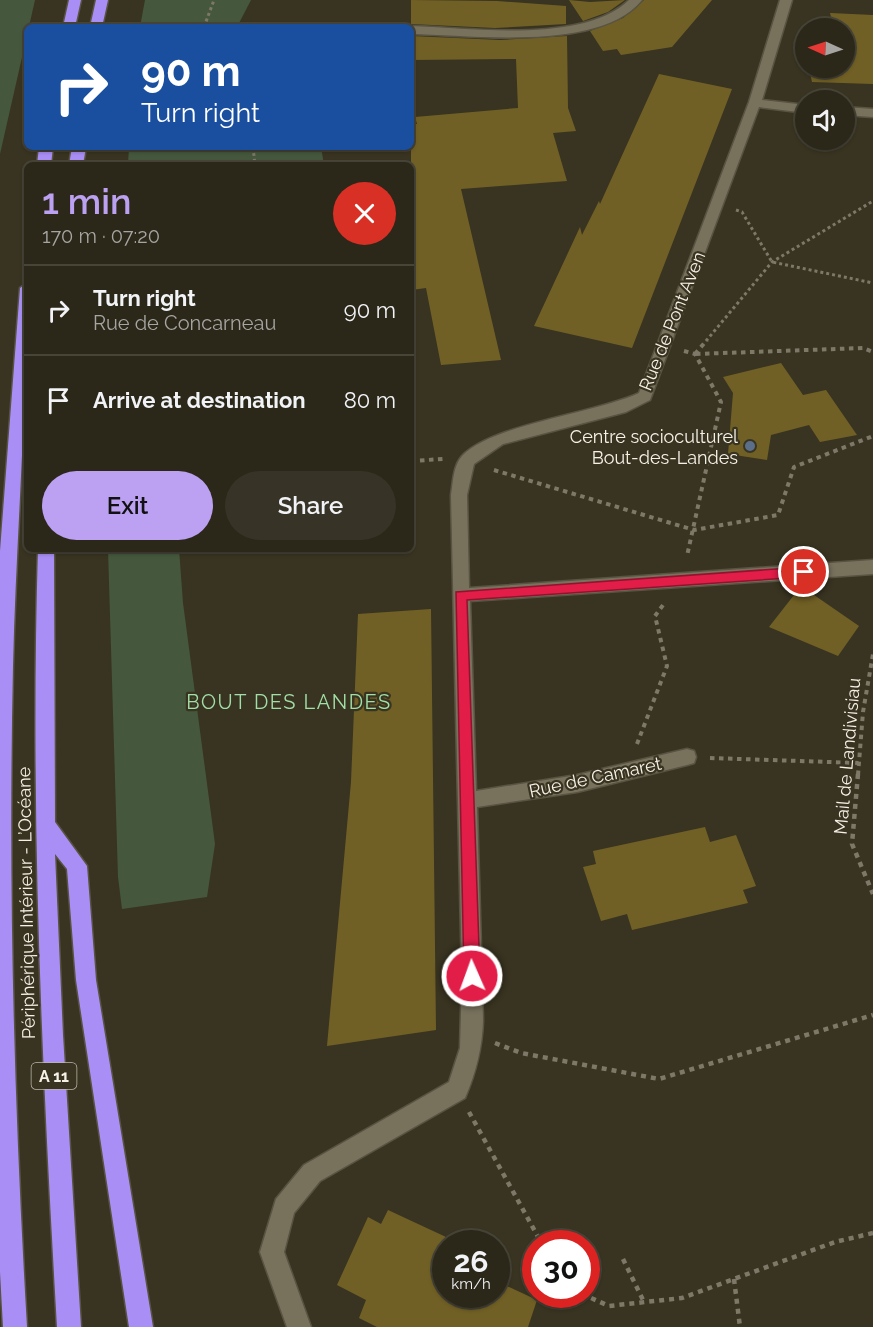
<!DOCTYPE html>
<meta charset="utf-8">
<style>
:root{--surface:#2b2719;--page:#373326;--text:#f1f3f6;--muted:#a6a5a2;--line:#474438;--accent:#bca0f2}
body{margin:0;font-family:Raleway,sans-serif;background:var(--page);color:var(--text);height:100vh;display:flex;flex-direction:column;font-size:22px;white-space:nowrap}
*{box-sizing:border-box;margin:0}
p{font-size:20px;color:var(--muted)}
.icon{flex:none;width:33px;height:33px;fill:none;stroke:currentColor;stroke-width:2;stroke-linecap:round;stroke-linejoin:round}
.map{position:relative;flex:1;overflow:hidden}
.panel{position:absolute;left:24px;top:162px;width:390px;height:390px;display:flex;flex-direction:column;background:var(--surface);border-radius:9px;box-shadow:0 2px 4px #0004,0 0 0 2px var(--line)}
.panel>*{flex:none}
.banner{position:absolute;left:24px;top:24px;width:390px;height:126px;border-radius:9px;box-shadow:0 2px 4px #0004,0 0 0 2px var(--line);background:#1a4fa0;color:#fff;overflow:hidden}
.needle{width:39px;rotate:273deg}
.controls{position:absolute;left:795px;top:18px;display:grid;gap:12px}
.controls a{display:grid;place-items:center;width:60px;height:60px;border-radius:50%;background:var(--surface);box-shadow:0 2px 4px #0004,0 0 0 2px var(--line);font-size:30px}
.speed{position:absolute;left:432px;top:1230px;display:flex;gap:12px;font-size:30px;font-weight:700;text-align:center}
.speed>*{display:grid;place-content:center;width:78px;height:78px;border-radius:50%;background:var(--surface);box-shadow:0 2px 4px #0004,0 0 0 2px var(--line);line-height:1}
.speed small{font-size:15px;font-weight:400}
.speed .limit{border:9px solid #d22;background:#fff;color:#111}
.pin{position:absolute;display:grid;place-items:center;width:51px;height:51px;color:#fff;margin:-26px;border:3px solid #fff;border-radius:50%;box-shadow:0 2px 6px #0007}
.me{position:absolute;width:66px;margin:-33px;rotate:358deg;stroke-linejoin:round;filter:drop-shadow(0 0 4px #0008)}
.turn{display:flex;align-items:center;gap:21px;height:126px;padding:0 18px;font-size:27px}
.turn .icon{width:78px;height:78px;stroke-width:2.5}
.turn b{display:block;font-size:42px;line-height:51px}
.round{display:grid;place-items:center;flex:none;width:63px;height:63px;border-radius:32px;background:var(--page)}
.head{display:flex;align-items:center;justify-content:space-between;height:102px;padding:0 18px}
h1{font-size:36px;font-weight:600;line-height:45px;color:var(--accent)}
.action{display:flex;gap:12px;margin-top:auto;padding:12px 18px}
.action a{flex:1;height:69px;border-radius:36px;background:var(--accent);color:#111;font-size:24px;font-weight:600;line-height:69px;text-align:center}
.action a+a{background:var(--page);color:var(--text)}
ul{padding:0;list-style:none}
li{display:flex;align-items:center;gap:18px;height:90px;padding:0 18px;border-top:2px solid var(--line)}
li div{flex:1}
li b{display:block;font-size:22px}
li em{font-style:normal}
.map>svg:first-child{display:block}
.green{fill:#45583d}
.building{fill:#716025}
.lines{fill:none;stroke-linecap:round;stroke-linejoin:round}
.minor-casing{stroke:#585342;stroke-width:3}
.highway-casing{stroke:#585342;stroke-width:3}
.path-far2{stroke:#7d7868;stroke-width:3;stroke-dasharray:3 3;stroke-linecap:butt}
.path-far1{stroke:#7d7868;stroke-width:4;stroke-dasharray:4.5 4.5;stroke-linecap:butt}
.path{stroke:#7d7868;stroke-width:4.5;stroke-dasharray:5 5;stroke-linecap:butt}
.minor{fill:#78725d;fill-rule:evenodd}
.highway{fill:#a98ef5;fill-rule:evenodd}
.route{fill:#e11d48;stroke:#92132f;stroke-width:1.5}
.service-dot{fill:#5c6f8a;stroke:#393421;stroke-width:2}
.labels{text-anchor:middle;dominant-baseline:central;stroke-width:4.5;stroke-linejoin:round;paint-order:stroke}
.shield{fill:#393421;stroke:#bdb8ab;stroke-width:1.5}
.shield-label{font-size:16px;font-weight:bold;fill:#f5f1e6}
.street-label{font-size:18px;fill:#f5f1e6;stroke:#393421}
.poi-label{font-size:18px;fill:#f5f1e6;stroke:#393421;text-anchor:end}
.neighbourhood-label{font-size:20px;letter-spacing:1.5px;fill:#a1dfa6;stroke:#393421}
</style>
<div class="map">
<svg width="873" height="1327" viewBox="0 0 873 1327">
<rect width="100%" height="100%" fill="#393421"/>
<g class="green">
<path d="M0,0H35L0,154Z"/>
<path d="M145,0H251L237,27H140Z"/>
<path d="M129,147H321L324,165H128Z"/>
<path d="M108,549H179L183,603L215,844L207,897L122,909L118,877Z"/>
</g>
<g class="building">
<path d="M411,0L497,1L566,6V24L495,28L411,24Z"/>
<path d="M569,0L590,2L625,0L608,12L583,21Z"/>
<path d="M644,0H712L672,47L621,55L617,49L603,51L590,31L623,18Z"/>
<path d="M830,13L873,15V84L812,82L809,68H844V28H834Z"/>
<path d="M411,36L500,40L567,36L568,108L576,131L553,133L567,181L461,189L501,360L441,365L426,288L411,290V124H417L415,117L518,108L516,59L411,60Z"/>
<path d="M659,74L732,89L632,348L534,326L580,227L582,235L599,201L600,204Z"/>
<path d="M781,363L803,395L826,390L857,435L820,442L809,425L771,435L767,460L728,454L733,393L723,377Z"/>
<path d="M801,586L859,626L838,656L769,627Z"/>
<path d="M431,609L436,1030L327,1046L351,782L358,614Z"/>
<path d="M705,827L710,842L736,835L756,886L743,890L748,903L632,930L627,914L601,921L583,867L596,864L593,851Z"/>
<path d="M388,1210L446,1237V1294H496V1281L537,1300L528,1327H377L359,1318L366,1300L337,1285L368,1217L381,1224Z"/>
</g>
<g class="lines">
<g class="minor-casing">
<g id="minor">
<path d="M629,0H642C600,52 472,35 411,34V27H409L411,26C472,28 583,44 629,0Z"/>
<path d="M780,0H792L762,100L806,105V113L759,107L650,400L626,412L503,444L474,464L467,495L469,588L873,560V574L470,601L476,791L577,775L687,749L694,751L696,757L694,763L687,765L577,792L477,807L483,1021C482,1049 476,1072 465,1098L320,1181L294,1213L284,1252L311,1327H287L260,1252L276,1199L304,1165L449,1082L460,1048L462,976L451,495C453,483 453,466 462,456C493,424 593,414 639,393L749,102Z"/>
<path d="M844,107L873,109V117L844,115Z"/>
</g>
</g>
<g class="highway-casing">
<g id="highway">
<path d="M69,0H81L75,27H63Z"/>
<path d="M96,0H108L102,27H90Z"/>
<path d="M39,147H53L51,165H37Z"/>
<path d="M72,147H86L83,165H69Z"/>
<path d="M27,283C27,411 16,538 13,666C8,887 14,1107 27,1327H3L0,1272V551L20,288Z"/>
<path d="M38,549H54L55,822L87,866L96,980L153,1327H129L76,980L67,869L55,854L63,1035L81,1327H57C42,1068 30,809 38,549Z"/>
</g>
</g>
<g class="path-far2">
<path d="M204,27L214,0"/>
<path d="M253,147L255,165"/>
<path d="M306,165L325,163"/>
<path d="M736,210L742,212L772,262L873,283"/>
<path d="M706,341L772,262L873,201"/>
</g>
<g class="path-far1">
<path d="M684,351L695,354L721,402L687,556"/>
<path d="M695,354L707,340"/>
<path d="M696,354L863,348L873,352"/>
<path d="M411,461L443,459"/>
<path d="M494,470L694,530L778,515L794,467L873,436"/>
<path d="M637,744L667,666L655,616L663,605"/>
<path d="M710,758L859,763"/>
<path d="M858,775L863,712L873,654"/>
</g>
<g class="path">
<path d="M858,774L852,844L873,894"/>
<path d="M495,1043L521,1053L659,1079L873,1015"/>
<path d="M469,1112L542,1244"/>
<path d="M623,1259L644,1302"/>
<path d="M734,1279L740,1327"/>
<path d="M582,1294L609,1306L682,1298L835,1242L873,1233"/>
</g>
<use href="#minor" class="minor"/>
<use href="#highway" class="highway"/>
</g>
<path class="route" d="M804,567L810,572L804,577L467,600L480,976L478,982L472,984L466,982L464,976L456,592Z"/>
<circle class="service-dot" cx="750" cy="446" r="6"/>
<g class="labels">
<rect class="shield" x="31.5" y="1063" width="45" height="26" rx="4.5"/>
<g class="shield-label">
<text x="54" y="1076">A 11</text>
</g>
<g class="street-label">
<text transform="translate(672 321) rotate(-68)">Rue de Pont Aven</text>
<text transform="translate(847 756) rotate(-85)">Mail de Landivisiau</text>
<text transform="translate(595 777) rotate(-12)">Rue de Camaret</text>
<text transform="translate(26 903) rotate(-91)">Périphérique Intérieur - L’Océane</text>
</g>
<g class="poi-label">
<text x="738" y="436">Centre socioculturel<tspan x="738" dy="21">Bout-des-Landes</tspan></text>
</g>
<g class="neighbourhood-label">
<text x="289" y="702">BOUT DES LANDES</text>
</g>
</g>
</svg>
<div class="controls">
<a><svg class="needle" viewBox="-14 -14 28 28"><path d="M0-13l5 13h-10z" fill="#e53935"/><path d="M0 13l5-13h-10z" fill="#a6a5a2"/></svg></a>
<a><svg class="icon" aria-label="sound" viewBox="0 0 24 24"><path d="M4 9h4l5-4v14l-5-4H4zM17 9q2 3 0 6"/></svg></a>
</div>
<div class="speed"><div>26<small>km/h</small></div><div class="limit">30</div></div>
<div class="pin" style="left:804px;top:572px;background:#d93025"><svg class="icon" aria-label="arrive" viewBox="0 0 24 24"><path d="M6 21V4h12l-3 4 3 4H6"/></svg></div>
<svg class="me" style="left:472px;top:976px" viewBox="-20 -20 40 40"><circle r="17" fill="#e11d48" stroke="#fff" stroke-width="3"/><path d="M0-11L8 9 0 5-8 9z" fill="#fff"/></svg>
<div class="banner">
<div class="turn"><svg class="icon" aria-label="right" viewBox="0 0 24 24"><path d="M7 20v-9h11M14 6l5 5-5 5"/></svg><div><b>90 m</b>Turn right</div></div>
</div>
<section class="panel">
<div class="head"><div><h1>1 min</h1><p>170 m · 07:20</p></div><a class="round" style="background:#d93025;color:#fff"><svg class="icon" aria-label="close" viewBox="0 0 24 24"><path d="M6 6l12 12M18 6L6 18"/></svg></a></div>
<ul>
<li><svg class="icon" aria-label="right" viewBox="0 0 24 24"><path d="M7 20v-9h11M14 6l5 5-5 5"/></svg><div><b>Turn right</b><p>Rue de Concarneau</p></div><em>90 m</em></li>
<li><svg class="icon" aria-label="arrive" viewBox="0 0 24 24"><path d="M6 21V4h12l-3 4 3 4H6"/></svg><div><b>Arrive at destination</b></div><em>80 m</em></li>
</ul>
<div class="action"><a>Exit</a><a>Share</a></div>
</section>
</div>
